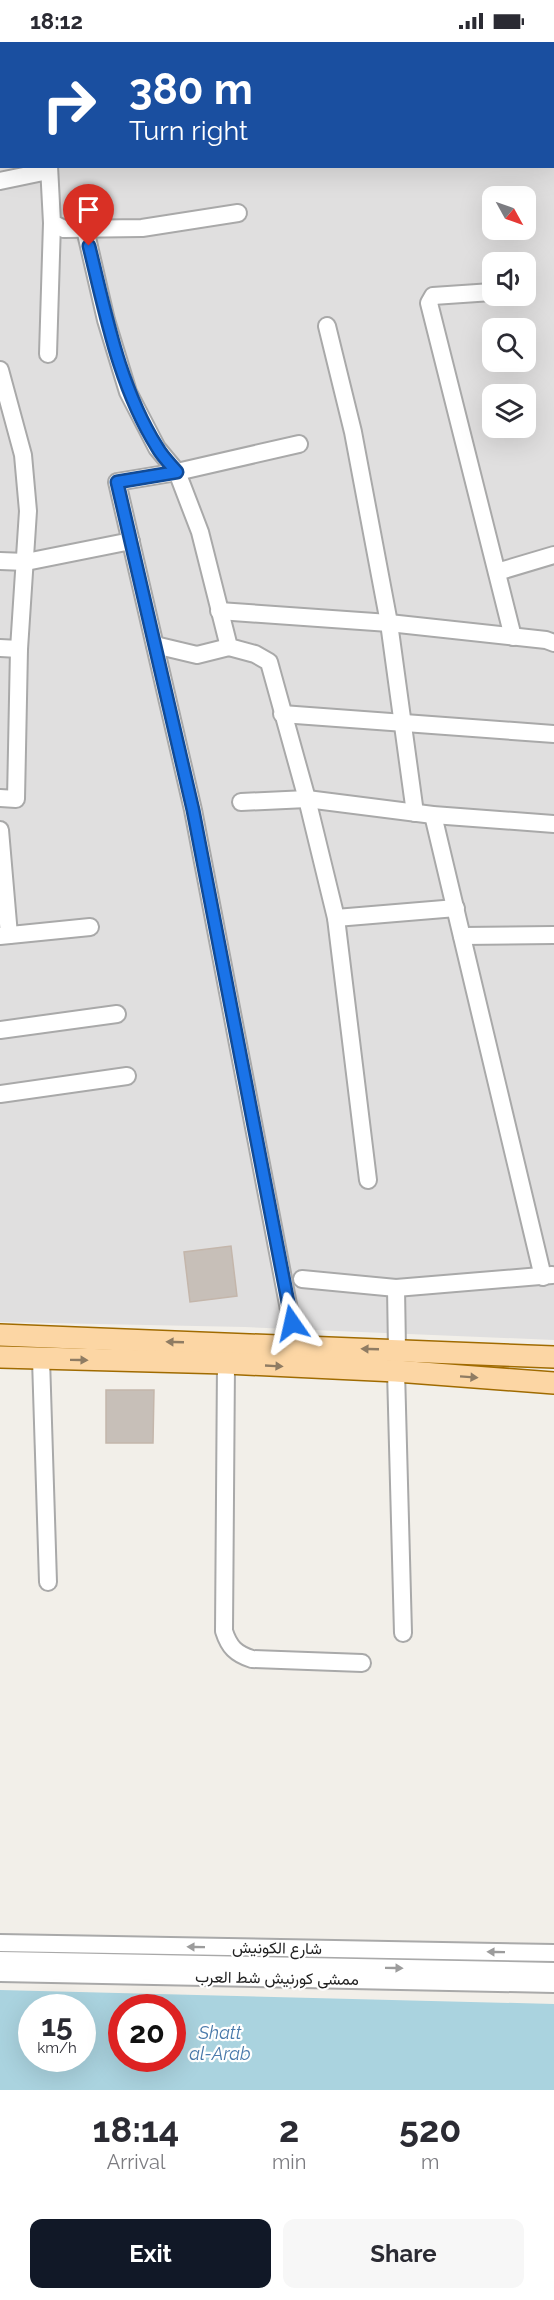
<!DOCTYPE html>
<meta charset="utf-8">
<style>
:root{--surface:#fff;--page:#f7f7f7;--text:#2b2b33;--muted:#7c7c81;--accent:#111827}
body{margin:0;font-family:Raleway,Vazirmatn,sans-serif;background:var(--page);color:var(--text);height:100vh;display:flex;flex-direction:column;font-size:22px;white-space:nowrap}
*{box-sizing:border-box;margin:0}
p{font-size:20px;color:var(--muted)}
.icon{flex:none;width:33px;height:33px;fill:none;stroke:currentColor;stroke-width:2;stroke-linecap:round;stroke-linejoin:round}
.map{position:relative;height:2048px;overflow:hidden}
.panel{display:flex;flex-direction:column;background:var(--surface);flex:1}
.panel>*{flex:none}
.banner{position:absolute;left:0px;top:0px;width:555px;height:126px;box-shadow:0 6px 24px #0002;background:#1a4fa0;color:#fff;overflow:hidden}
.needle{width:39px;rotate:130deg}
.buttons{position:absolute;left:482px;top:144px;display:grid;gap:12px}
.buttons a{display:grid;place-items:center;width:54px;height:54px;border-radius:12px;background:var(--surface);box-shadow:0 6px 24px #0002;font-size:30px}
.speed{position:absolute;left:18px;top:1952px;display:flex;gap:12px;font-size:30px;font-weight:700;text-align:center}
.speed>*{display:grid;place-content:center;width:78px;height:78px;border-radius:50%;background:var(--surface);box-shadow:0 6px 24px #0002;line-height:1}
.speed small{font-size:15px;font-weight:400}
.speed .limit{border:9px solid #d22;background:#fff;color:#111}
.pin{position:absolute;display:grid;place-items:center;width:51px;height:51px;color:#fff;margin:-62px -26px;border-radius:50% 50% 50% 0;rotate:-45deg;box-shadow:0 0 6px #0007}
.pin .icon{rotate:45deg}
.me{position:absolute;width:66px;margin:-33px;rotate:349deg;stroke-linejoin:round;filter:drop-shadow(0 0 4px #0008)}
.turn{display:flex;align-items:center;gap:21px;height:126px;padding:0 30px;font-size:27px}
.turn .icon{width:78px;height:78px;stroke-width:2.5}
.turn b{display:block;font-size:42px;line-height:51px}
.eta{display:flex;justify-content:space-evenly;align-items:center;height:102px;text-align:center}
.eta b{font-size:36px;font-weight:700;line-height:42px}
.primary-button{display:flex;gap:12px;margin-top:auto;padding:12px 30px}
.primary-button a{flex:1;height:69px;border-radius:12px;background:var(--accent);color:#fff;font-size:24px;font-weight:700;line-height:69px;text-align:center}
.primary-button a+a{background:var(--page);color:var(--text)}
.status{display:flex;justify-content:space-between;align-items:center;height:42px;padding:0 30px;background:var(--surface);direction:ltr}
.status svg{height:16px;fill:currentColor}
.map>svg:first-child{display:block}
.residential{fill:#e0dfdf;fill-rule:evenodd}
.water{fill:#aad3df;fill-rule:evenodd}
.building{fill:#c7bfb8;stroke:#c4b6ab;stroke-width:1.5}
.lines{fill:none;stroke-linecap:round;stroke-linejoin:round}
.minor-casing{stroke:#a9a9a9;stroke-width:20}
.major-casing{stroke:#a06b00;stroke-width:24}
.minor{stroke:#fff;stroke-width:16}
.major{stroke:#fcd6a4;stroke-width:21}
.oneway{fill:#8f7c63}
.oneway2{fill:#9c9c9c}
.route-casing{stroke:#114b97;stroke-width:15}
.route{stroke:#1a73e8;stroke-width:10}
.labels{text-anchor:middle;dominant-baseline:central;stroke-width:4.5;stroke-linejoin:round;paint-order:stroke}
.street-label{font-size:16px;fill:#222;stroke:#fff}
.water-label{font-size:18px;font-style:italic;fill:#4a7aab;stroke:#fff}
</style>
<div class="status"><b>18:12</b><svg viewBox="0 0 49 12"><path d="M0 12V9h3v3zM5 12V6h3v6zM10 12V3h3v9zM15 12V0h3v12zM26 1h20v11H26zM47 4h2v5h-2z"/></svg></div>
<div class="map">
<svg width="554" height="2048" viewBox="0 0 554 2048">
<rect width="100%" height="100%" fill="#f2efe9"/>
<path class="residential" d="M0,0H554V1298L245,1285L0,1280ZM2,2H554V124H2ZM492,154H525V188H492ZM492,220H525V254H492ZM492,286H525V320H492ZM492,352H525V386H492Z"/>
<path class="water" d="M0,1948L554,1962V2048H0ZM32,1965H82V2016H32ZM122,1965H172V2016H122Z"/>
<g class="building">
<path d="M231,1204L237,1254L190,1260L184,1210Z"/>
<path d="M106,1348H154L153,1401H106Z"/>
</g>
<g class="lines">
<g class="minor-casing">
<g id="minor">
<path d="M484,0V2"/>
<path d="M57,2V0"/>
<path d="M49,124L52,181L64,187L142,186L238,171"/>
<path d="M0,139L48,129"/>
<path d="M85,187L106,278L128,350L157,406L177,430L200,490L229,605L255,612L269,620L307,757L336,876L368,1138"/>
<path d="M492,250L433,254L429,261L513,595"/>
<path d="M327,284L353,390L389,581L415,771"/>
<path d="M48,312L52,181"/>
<path d="M0,328L23,413L28,469L19,607L16,757L0,756"/>
<path d="M0,519L26,520L131,499"/>
<path d="M497,530L554,513"/>
<path d="M219,569L389,581L546,598L554,601"/>
<path d="M155,603L197,613L229,605"/>
<path d="M0,606L19,607"/>
<path d="M282,672L554,692"/>
<path d="M241,760L307,757L433,773L554,782"/>
<path d="M433,773L543,1235"/>
<path d="M0,788L9,893"/>
<path d="M336,876L456,866"/>
<path d="M0,894L90,885"/>
<path d="M462,894L554,893"/>
<path d="M0,988L117,972"/>
<path d="M0,1052L127,1034"/>
<path d="M302,1237L396,1246L552,1233"/>
<path d="M396,1246L397,1308"/>
<path d="M296,1304L193,768L117,440L177,430L299,402"/>
<path d="M41,1317L48,1540"/>
<path d="M226,1321L224,1589C229,1605 236,1612 252,1617L362,1621"/>
<path d="M396,1329L403,1591"/>
<path d="M0,1901L554,1911"/>
<path d="M0,1918L554,1929"/>
<path d="M0,1931L554,1942"/>
</g>
</g>
<g class="major-casing">
<g id="major">
<path d="M0,1293L554,1315"/>
<path d="M0,1315L226,1321L396,1329L554,1341"/>
</g>
</g>
<use href="#minor" class="minor"/>
<use href="#major" class="major"/>
</g>
<defs><path id="oneway-solid" d="M-6-.8H1V-3.2L6.5 0L1 3.2V.8H-6Z" transform="scale(1.5)"/></defs>
<g class="oneway">
<use href="#oneway-solid" transform="translate(175 1300) rotate(-178)"/>
<use href="#oneway-solid" transform="translate(370 1307) rotate(-178)"/>
<use href="#oneway-solid" transform="translate(79 1318) rotate(1)"/>
<use href="#oneway-solid" transform="translate(274 1324) rotate(3)"/>
<use href="#oneway-solid" transform="translate(469 1335) rotate(4)"/>
</g>
<g class="oneway2">
<use href="#oneway-solid" transform="translate(196 1905) rotate(-179)"/>
<use href="#oneway-solid" transform="translate(496 1910) rotate(-179)"/>
<use href="#oneway-solid" transform="translate(394 1926) rotate(1)"/>
</g>
<g class="lines">
<g class="route-casing">
<path id="route" d="M89,204C106,273 119,344 157,405C162,414 170,422 177,430L117,440L193,768L292,1281"/>
</g>
<use href="#route" class="route"/>
</g>
<g class="labels">
<g class="street-label">
<text transform="translate(277 1906) rotate(1)">شارع الكونيش</text>
<text transform="translate(277 1936) rotate(1)">ممشى كورنيش شط العرب</text>
</g>
<g class="water-label">
<text x="220" y="1990">Shatt<tspan x="220" dy="21">al-Arab</tspan></text>
</g>
</g>
</svg>
<div class="buttons">
<a><svg class="needle" viewBox="-14 -14 28 28"><path d="M0-13l5 13h-10z" fill="#e53935"/><path d="M0 13l5-13h-10z" fill="#7c7c81"/></svg></a>
<a><svg class="icon" aria-label="sound" viewBox="0 0 24 24"><path d="M4 9h4l5-4v14l-5-4H4zM17 9q2 3 0 6"/></svg></a>
<a><svg class="icon" aria-label="search" viewBox="0 0 24 24"><circle cx="10" cy="10" r="6"/><path d="M15 15l6 6"/></svg></a>
<a><svg class="icon" aria-label="layers" viewBox="0 0 24 24"><path d="M12 4l9 5-9 5-9-5zM3 14l9 5 9-5"/></svg></a>
</div>
<div class="speed"><div>15<small>km/h</small></div><div class="limit">20</div></div>
<div class="pin" style="left:89px;top:204px;background:#d93025"><svg class="icon" aria-label="arrive" viewBox="0 0 24 24"><path d="M6 21V4h12l-3 4 3 4H6"/></svg></div>
<svg class="me" style="left:292px;top:1281px" viewBox="-20 -20 40 40"><path d="M0-17L14 15 0 8-14 15z" fill="#1a73e8" stroke="#fff" stroke-width="4"/></svg>
<div class="banner">
<div class="turn"><svg class="icon" aria-label="right" viewBox="0 0 24 24"><path d="M7 20v-9h11M14 6l5 5-5 5"/></svg><div><b>380 m</b>Turn right</div></div>
</div>
</div>
<section class="panel">
<div class="eta">
<div><b>18:14</b><p>Arrival</p></div>
<div><b>2</b><p>min</p></div>
<div><b>520</b><p>m</p></div>
</div>
<div class="primary-button"><a>Exit</a><a>Share</a></div>
</section>
